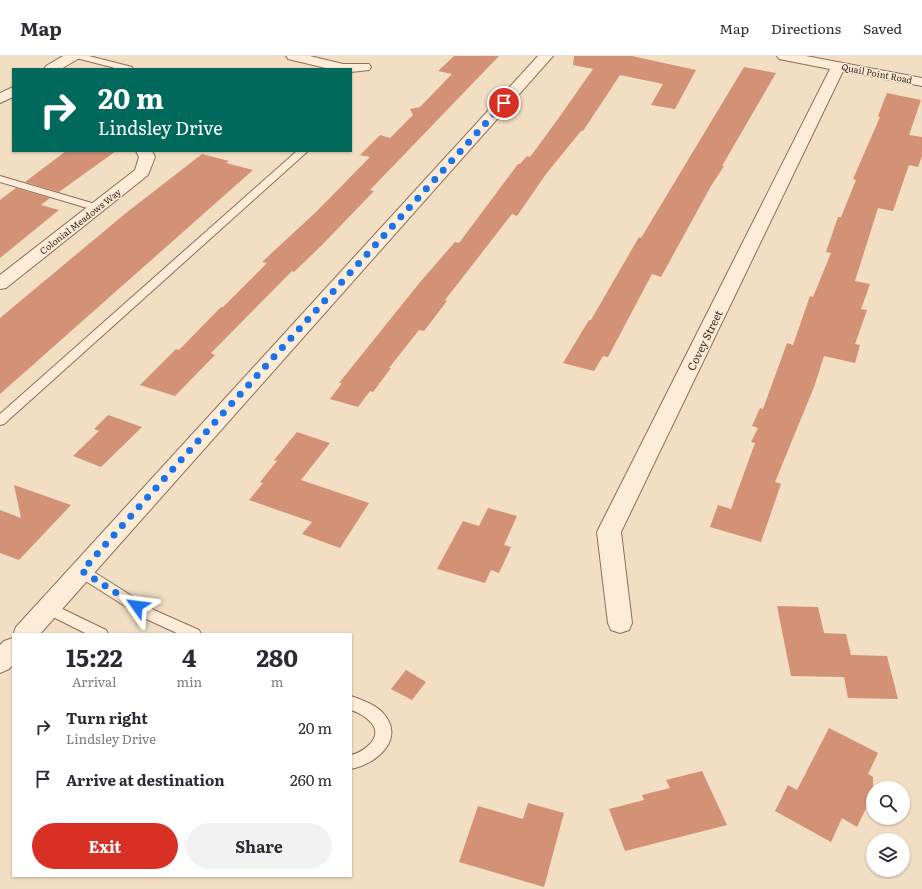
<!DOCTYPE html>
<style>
:root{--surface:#fff;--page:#f2f2f3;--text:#2b2b33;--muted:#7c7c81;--line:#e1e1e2;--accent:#d93025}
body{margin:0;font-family:Literata,serif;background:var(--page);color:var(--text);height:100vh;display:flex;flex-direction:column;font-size:15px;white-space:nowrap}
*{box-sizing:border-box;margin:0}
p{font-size:13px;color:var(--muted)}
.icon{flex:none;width:22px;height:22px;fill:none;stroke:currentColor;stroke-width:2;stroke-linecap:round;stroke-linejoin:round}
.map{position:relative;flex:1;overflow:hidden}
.panel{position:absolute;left:12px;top:577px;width:340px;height:244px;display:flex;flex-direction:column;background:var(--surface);border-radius:0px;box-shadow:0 1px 3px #0004}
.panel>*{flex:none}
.banner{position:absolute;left:12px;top:12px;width:340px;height:84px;border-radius:0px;box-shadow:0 1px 3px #0004;background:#00695c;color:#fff;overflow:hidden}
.tools{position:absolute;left:866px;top:725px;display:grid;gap:8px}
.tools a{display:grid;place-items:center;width:44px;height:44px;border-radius:50%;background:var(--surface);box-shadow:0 1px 3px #0004;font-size:20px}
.pin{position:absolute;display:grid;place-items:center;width:34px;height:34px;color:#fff;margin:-17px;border:2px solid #fff;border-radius:50%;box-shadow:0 1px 4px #0007}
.me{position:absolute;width:44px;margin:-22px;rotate:301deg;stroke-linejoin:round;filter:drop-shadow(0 0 3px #0008)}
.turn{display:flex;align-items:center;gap:14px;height:84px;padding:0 20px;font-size:18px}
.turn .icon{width:52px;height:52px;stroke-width:2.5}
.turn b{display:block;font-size:28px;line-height:34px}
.eta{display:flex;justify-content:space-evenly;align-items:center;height:68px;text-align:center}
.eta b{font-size:24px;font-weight:700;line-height:28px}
.button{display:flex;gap:8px;margin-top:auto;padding:8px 20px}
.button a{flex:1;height:46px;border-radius:24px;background:var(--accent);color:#fff;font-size:16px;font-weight:700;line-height:46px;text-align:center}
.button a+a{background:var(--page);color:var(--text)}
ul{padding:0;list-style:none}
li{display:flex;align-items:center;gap:12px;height:52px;padding:0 20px}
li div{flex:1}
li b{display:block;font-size:15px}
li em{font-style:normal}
header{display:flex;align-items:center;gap:24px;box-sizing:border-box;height:56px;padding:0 20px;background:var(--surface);border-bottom:1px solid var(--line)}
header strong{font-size:19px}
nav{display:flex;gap:22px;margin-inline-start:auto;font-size:14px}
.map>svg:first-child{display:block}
.building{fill:#d39176}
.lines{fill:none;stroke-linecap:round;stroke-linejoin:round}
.service-casing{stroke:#8e6e58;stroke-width:2}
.minor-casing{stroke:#8e6e58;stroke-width:2}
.service{fill:#fcecd8;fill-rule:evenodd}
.minor{fill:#fcecd8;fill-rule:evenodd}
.route{stroke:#1a73e8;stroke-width:7;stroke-dasharray:0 12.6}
.labels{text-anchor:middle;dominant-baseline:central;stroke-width:3;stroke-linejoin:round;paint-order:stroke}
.far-street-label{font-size:9px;fill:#3d291d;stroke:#f8e9d4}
.street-label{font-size:11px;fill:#3d291d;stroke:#f8e9d4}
</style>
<header>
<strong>Map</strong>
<nav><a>Map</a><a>Directions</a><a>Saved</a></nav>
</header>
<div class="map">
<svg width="922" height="833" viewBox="0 0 922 833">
<rect width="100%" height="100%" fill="#f2dec3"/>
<g class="building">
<path d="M454,0H499L370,134L374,135L322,189L294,216L292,215L211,297L215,299L175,340L140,329L176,293L179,294L221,251H223L267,207L262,206L316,156L370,101L360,99L380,79L390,82L413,59L410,53L420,51L452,18L438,15Z"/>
<path d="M574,0H632L696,14L675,53L651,49L663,28L620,19L583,75H581L546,118L517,160L512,158L445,244L447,245L424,275L419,274L389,312H391L373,336L370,335L358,351L330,343L342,327H339L421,225L455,186L459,187L518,108H520L527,100L530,101L558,63L593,13L573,9Z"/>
<path d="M744,11L776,17L722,110H724L711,130L661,221L652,218L608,301L603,300L594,315L563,307L589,264H591L639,181L641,182Z"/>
<path d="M887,37L921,44L909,79L922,81V100L918,111L909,109L893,155L878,152L855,225L870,228L861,253L867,254L855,288L860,289L855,307L824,300L814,331L775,426L781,428L761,486L710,471L718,449L731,453L755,387L751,386L758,372L752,370L760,352L763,353L787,287L793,289L810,240L813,241L831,197L826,196L838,161H841L856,124L853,123L880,61L878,60Z"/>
<path d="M66,95H116L59,136L25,126Z"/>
<path d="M202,98L229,105L226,107L253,114L0,338V262L126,157Z"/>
<path d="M16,132L50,142L41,149L59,154L0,202V144Z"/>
<path d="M108,359L142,371L101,411L73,400L99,375L94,373Z"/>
<path d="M297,376L330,387L301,424L369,447L340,492L302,478L312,466L249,444L263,427L260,426L277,405L274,404Z"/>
<path d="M14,429L71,449L19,504L0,497V454L21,462Z"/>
<path d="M488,452L517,460L504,489L511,491L499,517L491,514L485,527L437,513L463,465L479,470Z"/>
<path d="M777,550L818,551L824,577L846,578L851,599L887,600L898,643L848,642L844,621L791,620Z"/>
<path d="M406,614L426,626L412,644L391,633Z"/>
<path d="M829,672L878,697L868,718L873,721V738L857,771L842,762L831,786L775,755L788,729L797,734Z"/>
<path d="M702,715L727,769L625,795L609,753L644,744L642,739L670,732L666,724Z"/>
<path d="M528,747L564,757L544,831L459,806L478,750L523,763Z"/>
</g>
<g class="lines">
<g class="service-casing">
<g id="service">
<path d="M75,0H89L132,11L133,13H119L76,2Z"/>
<path d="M297,95H308L4,368L0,369V358Z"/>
<path d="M0,120L102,150L103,152L98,155L94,154L0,126Z"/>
<path d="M81,510L86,511L154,554L199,574L201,578H179L144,562L76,519L74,515L76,511Z"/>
<path d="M48,546L106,574L108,578H87L43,556L41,552L43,548Z"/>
<path d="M351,640C362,644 374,648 382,656C407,682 377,708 351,713V699C359,697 364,694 370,688C385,672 365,659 351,654Z"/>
</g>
</g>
<g class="minor-casing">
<g id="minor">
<path d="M63,0H80L78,3L61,13H44L46,10Z"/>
<path d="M286,0H310L343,8H369L371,11L369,14L351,16V13H330L288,3Z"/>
<path d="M538,0H553L40,578L13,579L16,571Z"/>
<path d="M777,0H806L922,22V30L843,15L621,476L632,567L629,574L620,577L611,574L608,567L597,476L830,13L784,4L779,3Z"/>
<path d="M13,31V41L0,47V37Z"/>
<path d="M136,95H152L155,101L148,119L6,232L0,233V219L135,114L139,101Z"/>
<path d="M13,582V609L9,613L0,617V589L4,585Z"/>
</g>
</g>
<use href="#service" class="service"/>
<use href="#minor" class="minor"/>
</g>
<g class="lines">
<path class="route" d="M137,550L82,515C221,358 363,203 504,47"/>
</g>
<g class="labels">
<g class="far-street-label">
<text transform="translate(877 17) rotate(11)">Quail Point Road</text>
<text transform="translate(80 165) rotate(-38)">Colonial Meadows Way</text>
</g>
<g class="street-label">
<text transform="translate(704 284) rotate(-64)">Covey Street</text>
</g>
</g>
</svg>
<div class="tools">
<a><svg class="icon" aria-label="search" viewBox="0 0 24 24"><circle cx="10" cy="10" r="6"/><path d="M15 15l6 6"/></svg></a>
<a><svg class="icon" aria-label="layers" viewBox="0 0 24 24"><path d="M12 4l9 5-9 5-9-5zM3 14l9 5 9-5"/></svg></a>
</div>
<div class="pin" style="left:504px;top:47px;background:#d93025"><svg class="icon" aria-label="arrive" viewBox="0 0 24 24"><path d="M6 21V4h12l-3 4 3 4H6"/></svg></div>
<svg class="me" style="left:137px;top:550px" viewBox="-20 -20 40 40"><path d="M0-17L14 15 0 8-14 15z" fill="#1a73e8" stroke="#fff" stroke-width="4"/></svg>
<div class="banner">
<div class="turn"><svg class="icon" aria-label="right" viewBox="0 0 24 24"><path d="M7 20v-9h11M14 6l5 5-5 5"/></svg><div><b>20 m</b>Lindsley Drive</div></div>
</div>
<section class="panel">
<div class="eta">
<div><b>15:22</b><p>Arrival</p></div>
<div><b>4</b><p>min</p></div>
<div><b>280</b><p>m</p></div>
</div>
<ul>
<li><svg class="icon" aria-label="right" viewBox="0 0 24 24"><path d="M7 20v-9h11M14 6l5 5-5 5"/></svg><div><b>Turn right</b><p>Lindsley Drive</p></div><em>20 m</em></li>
<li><svg class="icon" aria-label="arrive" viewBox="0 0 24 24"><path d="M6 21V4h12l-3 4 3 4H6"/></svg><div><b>Arrive at destination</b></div><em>260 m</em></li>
</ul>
<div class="button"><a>Exit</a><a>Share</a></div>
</section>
</div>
